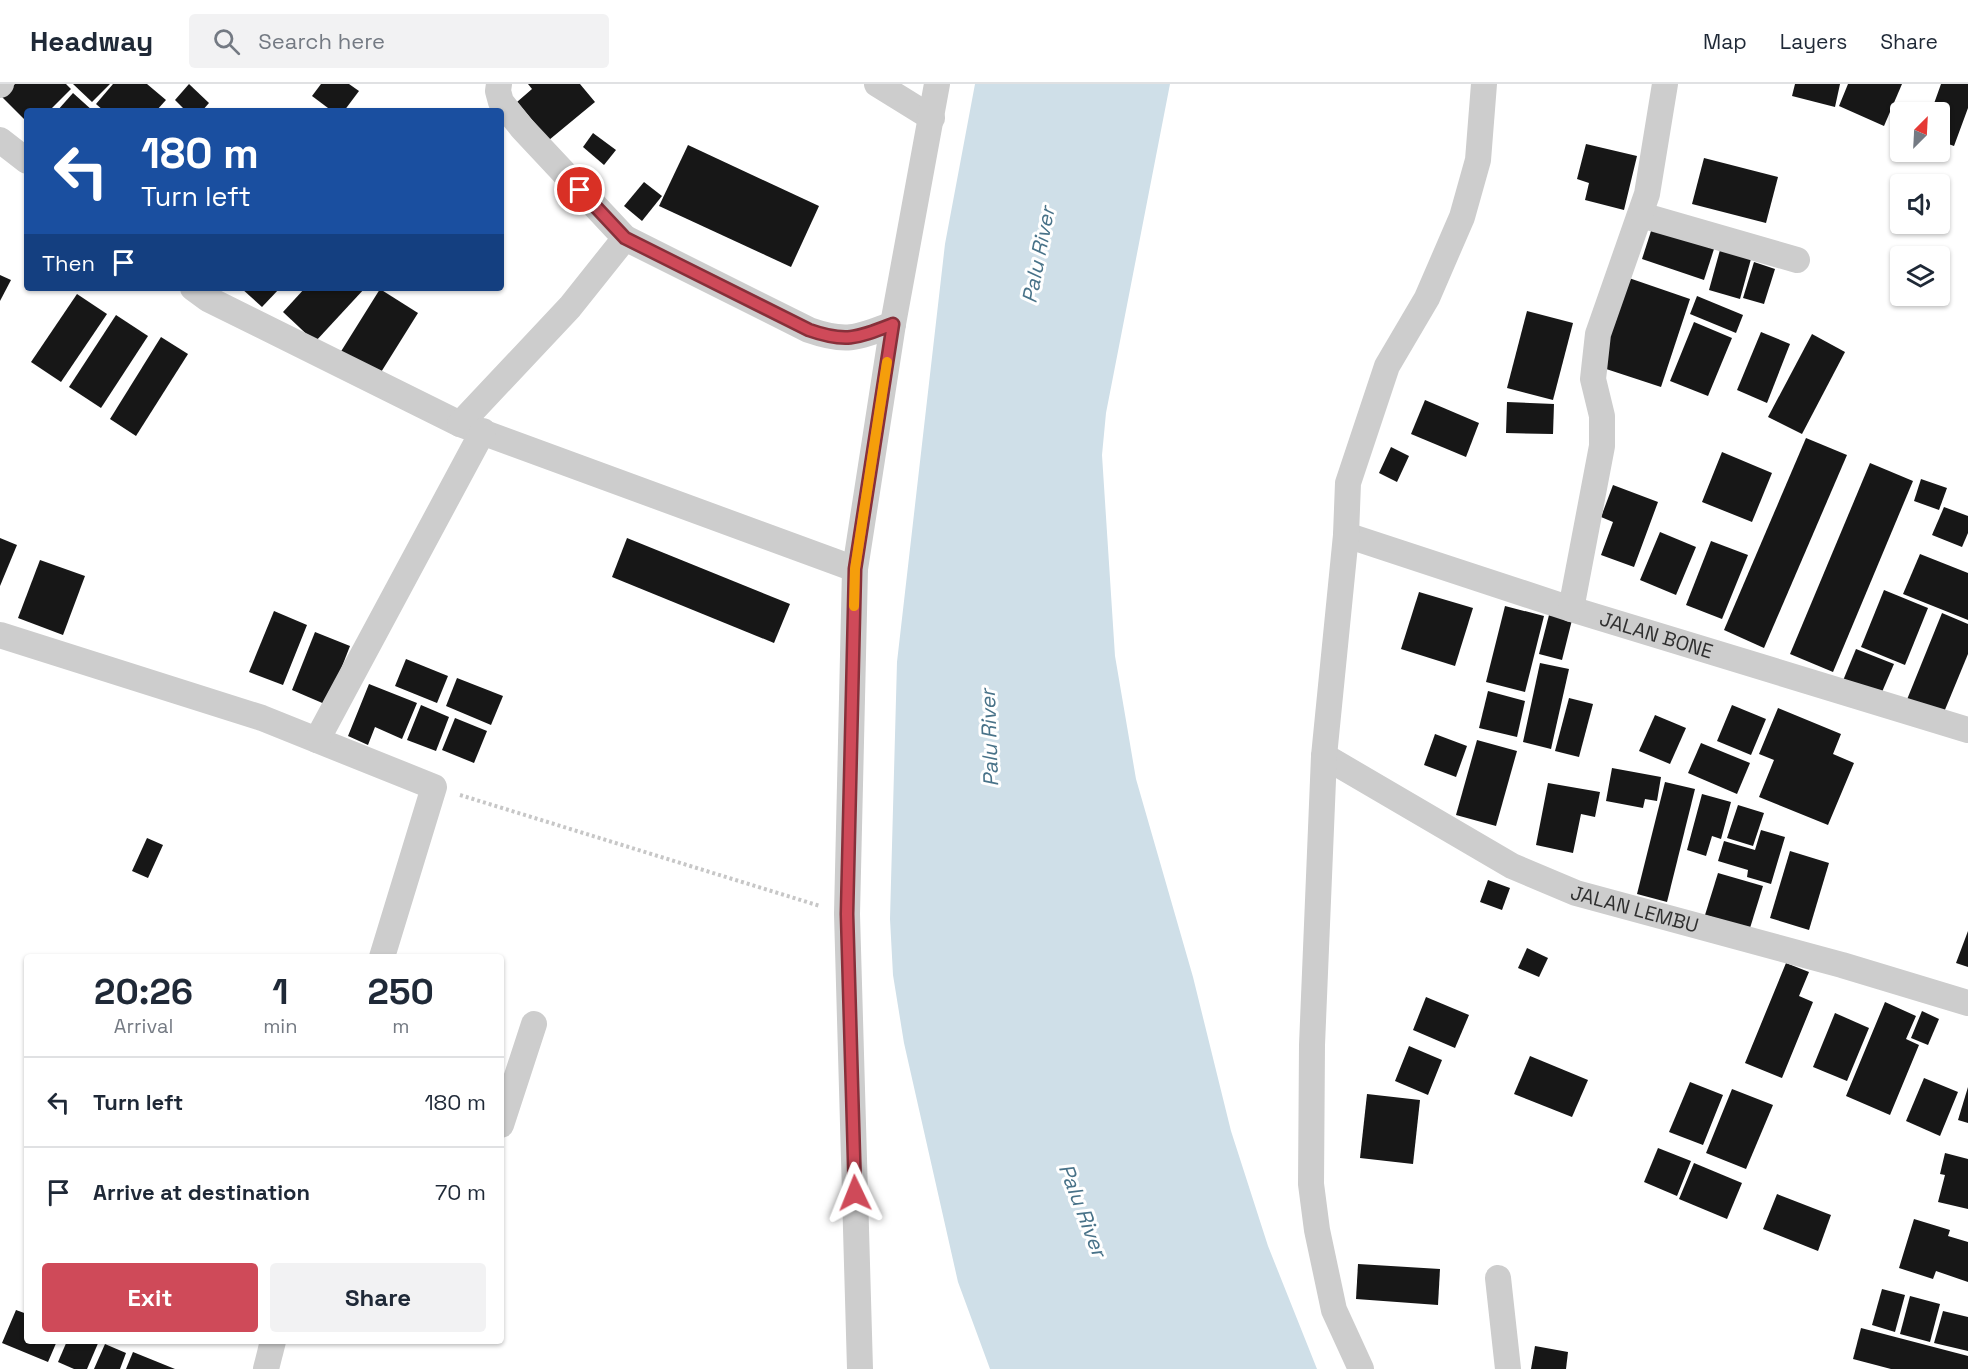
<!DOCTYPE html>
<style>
:root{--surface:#fff;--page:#f2f2f3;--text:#1f2937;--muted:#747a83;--line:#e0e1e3;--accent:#cf4a59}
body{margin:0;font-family:"Space Grotesk",sans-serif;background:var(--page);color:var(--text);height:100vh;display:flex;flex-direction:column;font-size:22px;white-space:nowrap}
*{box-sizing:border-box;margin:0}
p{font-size:20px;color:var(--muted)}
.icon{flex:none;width:33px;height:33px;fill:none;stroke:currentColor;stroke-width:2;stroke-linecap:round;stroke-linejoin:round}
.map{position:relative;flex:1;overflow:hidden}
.sheet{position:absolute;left:24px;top:870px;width:480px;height:390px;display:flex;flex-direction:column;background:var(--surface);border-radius:6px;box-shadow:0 2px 4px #0004}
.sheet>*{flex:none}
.guide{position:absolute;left:24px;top:24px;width:480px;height:183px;border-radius:6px;box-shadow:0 2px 4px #0004;background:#1a4fa0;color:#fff;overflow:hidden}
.needle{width:39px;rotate:24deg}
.controls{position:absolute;left:1890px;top:18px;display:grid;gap:12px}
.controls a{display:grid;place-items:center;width:60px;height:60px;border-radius:6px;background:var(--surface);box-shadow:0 2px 4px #0004;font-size:30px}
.pin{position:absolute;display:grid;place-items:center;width:51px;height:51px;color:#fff;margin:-26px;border:3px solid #fff;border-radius:50%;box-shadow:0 2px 6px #0007}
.me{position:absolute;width:66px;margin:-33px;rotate:358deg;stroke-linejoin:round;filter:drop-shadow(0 0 4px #0008)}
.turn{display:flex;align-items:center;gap:21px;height:126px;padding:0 18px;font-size:27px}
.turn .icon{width:78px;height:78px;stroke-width:2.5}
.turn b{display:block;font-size:42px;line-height:51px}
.then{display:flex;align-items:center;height:57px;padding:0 18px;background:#0003;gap:12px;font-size:22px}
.eta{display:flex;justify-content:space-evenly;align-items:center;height:102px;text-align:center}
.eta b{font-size:36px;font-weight:700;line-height:42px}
.primary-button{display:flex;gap:12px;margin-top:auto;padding:12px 18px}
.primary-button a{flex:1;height:69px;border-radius:6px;background:var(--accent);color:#fff;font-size:24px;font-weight:700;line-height:69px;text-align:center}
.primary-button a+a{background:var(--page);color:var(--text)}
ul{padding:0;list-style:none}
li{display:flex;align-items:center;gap:18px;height:90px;padding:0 18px;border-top:2px solid var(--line)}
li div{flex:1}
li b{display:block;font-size:22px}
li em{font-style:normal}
header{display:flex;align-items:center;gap:36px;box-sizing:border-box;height:84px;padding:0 30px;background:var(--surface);border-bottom:2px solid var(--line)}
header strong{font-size:28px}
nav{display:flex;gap:33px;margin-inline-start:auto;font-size:21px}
.search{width:420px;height:54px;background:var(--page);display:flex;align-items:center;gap:15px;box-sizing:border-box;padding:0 21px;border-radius:6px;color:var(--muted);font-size:22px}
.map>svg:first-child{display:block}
.water{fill:#cfdfe8}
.building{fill:#171717}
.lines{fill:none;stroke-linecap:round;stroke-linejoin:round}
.path{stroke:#c7c7c7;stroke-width:4;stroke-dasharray:3 3;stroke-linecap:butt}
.minor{stroke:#cdcdcd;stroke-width:26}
.route-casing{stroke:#87303a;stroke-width:15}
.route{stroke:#cf4a59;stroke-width:10}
.slow{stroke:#f59e0b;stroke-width:10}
.labels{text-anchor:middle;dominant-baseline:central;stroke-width:6;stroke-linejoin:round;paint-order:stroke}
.street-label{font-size:20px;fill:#303030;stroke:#fff}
.water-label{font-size:21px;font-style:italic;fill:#487288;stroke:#fff}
</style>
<header>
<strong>Headway</strong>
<div class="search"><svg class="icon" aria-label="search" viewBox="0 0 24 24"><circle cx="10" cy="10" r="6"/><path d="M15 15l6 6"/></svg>Search here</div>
<nav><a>Map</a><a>Layers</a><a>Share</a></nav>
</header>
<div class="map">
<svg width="1968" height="1285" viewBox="0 0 1968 1285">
<rect width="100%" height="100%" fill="#fff"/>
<path class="water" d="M975,0H1170L1106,329L1102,371L1115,572L1136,695L1193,893L1231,1047L1268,1162L1317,1285H990L958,1198L904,959L893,891L890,835L897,578L945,160Z"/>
<g class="building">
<path d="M15,0H66L71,5L49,27H27V38L2,13Z"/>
<path d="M73,0H110L92,18Z"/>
<path d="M113,0H147L166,16L156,27H104L96,20Z"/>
<path d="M189,0L209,19L202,27H186L175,16Z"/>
<path d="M321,0H349L359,7L344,27H332L312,12Z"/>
<path d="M528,0H580L595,18L549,56L517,18L532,5Z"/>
<path d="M1795,0H1840L1835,23L1792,12Z"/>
<path d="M1848,0H1902L1884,42L1839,22Z"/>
<path d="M1941,0H1968V24L1954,62L1940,57V28H1931Z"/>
<path d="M73,9L93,27H57Z"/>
<path d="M593,49L616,66L604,81L583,63Z"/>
<path d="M1586,60L1637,72L1624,126L1585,116L1589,99L1577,95Z"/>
<path d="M688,61L819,122L791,183L659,122Z"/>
<path d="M1704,74L1778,93L1766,139L1692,120Z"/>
<path d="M644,98L662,112L642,137L624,122Z"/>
<path d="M1652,144L1714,165L1704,196L1642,175Z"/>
<path d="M1720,166L1751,175L1740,215L1709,206Z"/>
<path d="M1754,178L1775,185L1764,220L1743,214Z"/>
<path d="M0,191L11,196L0,217Z"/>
<path d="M1626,193L1690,215L1661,303L1597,282Z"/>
<path d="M241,204H280L262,223Z"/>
<path d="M305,204H365L315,258L283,228Z"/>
<path d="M380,205L418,229L378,293L340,269Z"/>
<path d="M77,210L107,230L61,298L31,278Z"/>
<path d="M1697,212L1743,231L1736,249L1690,230Z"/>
<path d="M1527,227L1573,239L1553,316L1507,304Z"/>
<path d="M116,231L148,252L101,324L69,303Z"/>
<path d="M1694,238L1732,254L1708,312L1670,297Z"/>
<path d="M1761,248L1790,260L1767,319L1737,306Z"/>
<path d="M1812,250L1845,268L1802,350L1768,333Z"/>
<path d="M161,253L188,270L136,352L110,335Z"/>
<path d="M1425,316L1479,339L1466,373L1411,350Z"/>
<path d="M1507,318L1554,320L1553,350L1506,349Z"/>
<path d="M1806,354L1847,371L1764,564L1724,546Z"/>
<path d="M1391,363L1409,372L1397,398L1379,389Z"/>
<path d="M1722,368L1772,389L1752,438L1702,418Z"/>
<path d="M1870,379L1913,397L1833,588L1790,570Z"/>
<path d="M1921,395L1947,404L1939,426L1914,417Z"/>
<path d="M1613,401L1658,418L1634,483L1601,471L1613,438L1601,433Z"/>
<path d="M1944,423L1968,432V449L1962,463L1932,451Z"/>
<path d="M1660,448L1696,463L1676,511L1640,496Z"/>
<path d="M0,454L17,461L0,502Z"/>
<path d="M627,454L790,520L774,559L612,493Z"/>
<path d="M1711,457L1748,471L1722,535L1686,521Z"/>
<path d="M1920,470L1968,489V536L1903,510Z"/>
<path d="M40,476L85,492L63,551L18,534Z"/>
<path d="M1884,506L1928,524L1905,581L1861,563Z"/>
<path d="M1419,508L1473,524L1455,582L1401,565Z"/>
<path d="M1505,522L1544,532L1525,608L1486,598Z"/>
<path d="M274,527L307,541L283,601L249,588Z"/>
<path d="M1942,529L1968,540V570L1942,633L1906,618Z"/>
<path d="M1549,531L1572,536L1562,576L1539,570Z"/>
<path d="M315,548L350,562L327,621L292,606Z"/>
<path d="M1856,565L1894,580L1879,615L1842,599Z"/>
<path d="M406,575L448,592L437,619L395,602Z"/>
<path d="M1540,579L1569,585L1551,665L1523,658Z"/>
<path d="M457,594L503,612L491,641L446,622Z"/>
<path d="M369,600L417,619L402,655L375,643L368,661L348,652Z"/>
<path d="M1488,607L1525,617L1517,653L1479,644Z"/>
<path d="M1569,614L1593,620L1579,673L1555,667Z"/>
<path d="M421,621L449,633L436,667L407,656Z"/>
<path d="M1732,621L1766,635L1751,671L1717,657Z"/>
<path d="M1778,624L1841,650L1833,670L1854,679L1828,741L1759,713L1774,676L1759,670Z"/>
<path d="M1655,631L1686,644L1670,680L1639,667Z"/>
<path d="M455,634L487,647L474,679L442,666Z"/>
<path d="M1435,650L1467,662L1456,693L1424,681Z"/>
<path d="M1477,656L1517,667L1496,742L1456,731Z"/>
<path d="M1701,659L1750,679L1737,710L1688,689Z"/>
<path d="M1612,684L1661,693L1657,717L1645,715L1643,724L1606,717Z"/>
<path d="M1665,698L1695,705L1667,818L1637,810Z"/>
<path d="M1548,699L1600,708L1595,733L1581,730L1573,769L1536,761Z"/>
<path d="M1702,710L1731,718L1721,755L1712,752L1706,772L1687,766Z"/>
<path d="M1738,721L1764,729L1753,762L1727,754Z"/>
<path d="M1761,746L1785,753L1771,800L1747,793L1748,786L1718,777L1724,757L1755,766Z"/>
<path d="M147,754L163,761L148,794L132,787Z"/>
<path d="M1790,767L1829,779L1809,846L1770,834Z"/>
<path d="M1718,789L1763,802L1750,844L1705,831Z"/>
<path d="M1488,796L1510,804L1502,826L1480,818Z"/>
<path d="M1968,847V883L1956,879Z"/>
<path d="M1527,864L1548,874L1539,893L1518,884Z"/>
<path d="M1786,879L1809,888L1799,912L1813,918L1782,994L1745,979Z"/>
<path d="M1426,913L1469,931L1455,964L1413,946Z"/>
<path d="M1885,918L1916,932L1906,955L1919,961L1890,1031L1846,1012Z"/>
<path d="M1922,927L1939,935L1928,961L1911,954Z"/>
<path d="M1835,929L1869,944L1847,997L1813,983Z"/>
<path d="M1409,962L1442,976L1428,1011L1395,997Z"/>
<path d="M1530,972L1588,996L1572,1033L1514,1010Z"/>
<path d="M1924,994L1958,1008L1940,1052L1906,1037Z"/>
<path d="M1690,998L1723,1011L1703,1061L1669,1048Z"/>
<path d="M1968,1003V1039L1958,1036Z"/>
<path d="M1732,1005L1773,1021L1746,1085L1706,1069Z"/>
<path d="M1367,1010L1420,1016L1413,1080L1360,1074Z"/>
<path d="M1658,1064L1691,1077L1677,1112L1644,1098Z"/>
<path d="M1945,1069L1968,1075V1125L1938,1118L1945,1091L1940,1090Z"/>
<path d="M1694,1079L1742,1099L1727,1135L1679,1115Z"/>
<path d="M1777,1110L1831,1131L1818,1167L1763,1145Z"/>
<path d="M1914,1135L1950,1146L1948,1152L1968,1158V1198L1936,1187L1933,1195L1899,1184Z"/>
<path d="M1358,1180L1440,1185L1438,1221L1356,1215Z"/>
<path d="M1882,1205L1905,1211L1895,1248L1872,1241Z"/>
<path d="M1910,1212L1940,1220L1930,1258L1900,1250Z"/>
<path d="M16,1226L27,1230V1257H57L48,1278L2,1259Z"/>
<path d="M1943,1227L1968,1233V1267L1934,1259Z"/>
<path d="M1861,1244L1968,1272V1285H1891L1853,1275Z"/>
<path d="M67,1257H99L87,1285H74L58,1278Z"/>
<path d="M105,1260L126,1269L120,1285H94Z"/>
<path d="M1535,1262L1568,1268L1566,1285H1531Z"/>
<path d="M133,1268L175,1285H126Z"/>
</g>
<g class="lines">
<path class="path" d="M460,711L820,822"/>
<g class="minor">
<path d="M877,0L932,34"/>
<path d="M0,1L1,0"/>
<path d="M0,56L27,77"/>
<path d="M1641,131L1797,176"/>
<path d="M625,154L809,246C846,259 857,254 893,240"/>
<path d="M193,204L208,215L460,340L855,485"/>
<path d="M460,340L570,223L625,154L522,44L501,18L498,7L499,0"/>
<path id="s1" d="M1346,451L1571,525L1968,646"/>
<path d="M1571,525L1602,362V332L1593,295L1598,250L1647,110L1665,0"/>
<path d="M0,551L262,634L434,703L382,873"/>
<path d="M317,656L483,347"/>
<path id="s2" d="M1324,672L1512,782L1576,809L1842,881L1968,919"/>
<path d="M501,1041L534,940"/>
<path d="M1498,1194L1508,1285"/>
<path d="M266,1285L273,1257"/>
<path d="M860,1285L847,830L855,485L893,240L937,0"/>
<path d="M1361,1285L1334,1226L1317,1146L1311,1100L1312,961L1324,672L1346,451L1348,399L1387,282L1427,214L1462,133L1478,76L1484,0"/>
</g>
</g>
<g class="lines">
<g class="route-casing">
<path id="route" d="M580,106L625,154L809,246C846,259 857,254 893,240L855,485L847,830L855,1109"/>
</g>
<use href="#route" class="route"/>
<path class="slow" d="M854,522L855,485L887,278"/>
</g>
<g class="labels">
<g class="street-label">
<text stroke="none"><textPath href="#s1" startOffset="326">JALAN BONE</textPath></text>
<text stroke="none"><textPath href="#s2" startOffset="348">JALAN LEMBU</textPath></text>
</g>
<g class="water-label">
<text transform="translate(1038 171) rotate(-79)">Palu River</text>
<text transform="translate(989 654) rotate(-92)">Palu River</text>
<text transform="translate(1083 1126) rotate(69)">Palu River</text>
</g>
</g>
</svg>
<div class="controls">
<a><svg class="needle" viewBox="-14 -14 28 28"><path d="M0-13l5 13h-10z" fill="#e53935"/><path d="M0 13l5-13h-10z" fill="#747a83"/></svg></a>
<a><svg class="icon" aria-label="sound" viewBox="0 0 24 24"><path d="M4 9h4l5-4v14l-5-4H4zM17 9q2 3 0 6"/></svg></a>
<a><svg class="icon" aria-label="layers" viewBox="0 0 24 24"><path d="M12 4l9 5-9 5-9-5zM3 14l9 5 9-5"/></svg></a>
</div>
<div class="pin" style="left:580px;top:106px;background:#d93025"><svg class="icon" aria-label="arrive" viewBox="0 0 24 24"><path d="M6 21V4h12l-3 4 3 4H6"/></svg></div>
<svg class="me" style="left:855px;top:1109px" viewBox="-20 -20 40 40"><path d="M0-17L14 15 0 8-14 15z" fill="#cf4a59" stroke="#fff" stroke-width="4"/></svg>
<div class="guide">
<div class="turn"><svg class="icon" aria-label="left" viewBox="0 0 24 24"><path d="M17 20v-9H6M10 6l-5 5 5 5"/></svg><div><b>180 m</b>Turn left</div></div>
<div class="then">Then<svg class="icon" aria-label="arrive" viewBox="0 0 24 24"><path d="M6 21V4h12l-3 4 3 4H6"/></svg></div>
</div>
<section class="sheet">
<div class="eta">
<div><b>20:26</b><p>Arrival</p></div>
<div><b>1</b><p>min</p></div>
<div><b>250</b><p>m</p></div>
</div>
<ul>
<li><svg class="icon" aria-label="left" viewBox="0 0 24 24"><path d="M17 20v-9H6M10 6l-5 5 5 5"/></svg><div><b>Turn left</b></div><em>180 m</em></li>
<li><svg class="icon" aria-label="arrive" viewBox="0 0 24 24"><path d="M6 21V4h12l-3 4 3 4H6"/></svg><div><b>Arrive at destination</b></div><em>70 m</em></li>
</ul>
<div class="primary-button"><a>Exit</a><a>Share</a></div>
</section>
</div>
